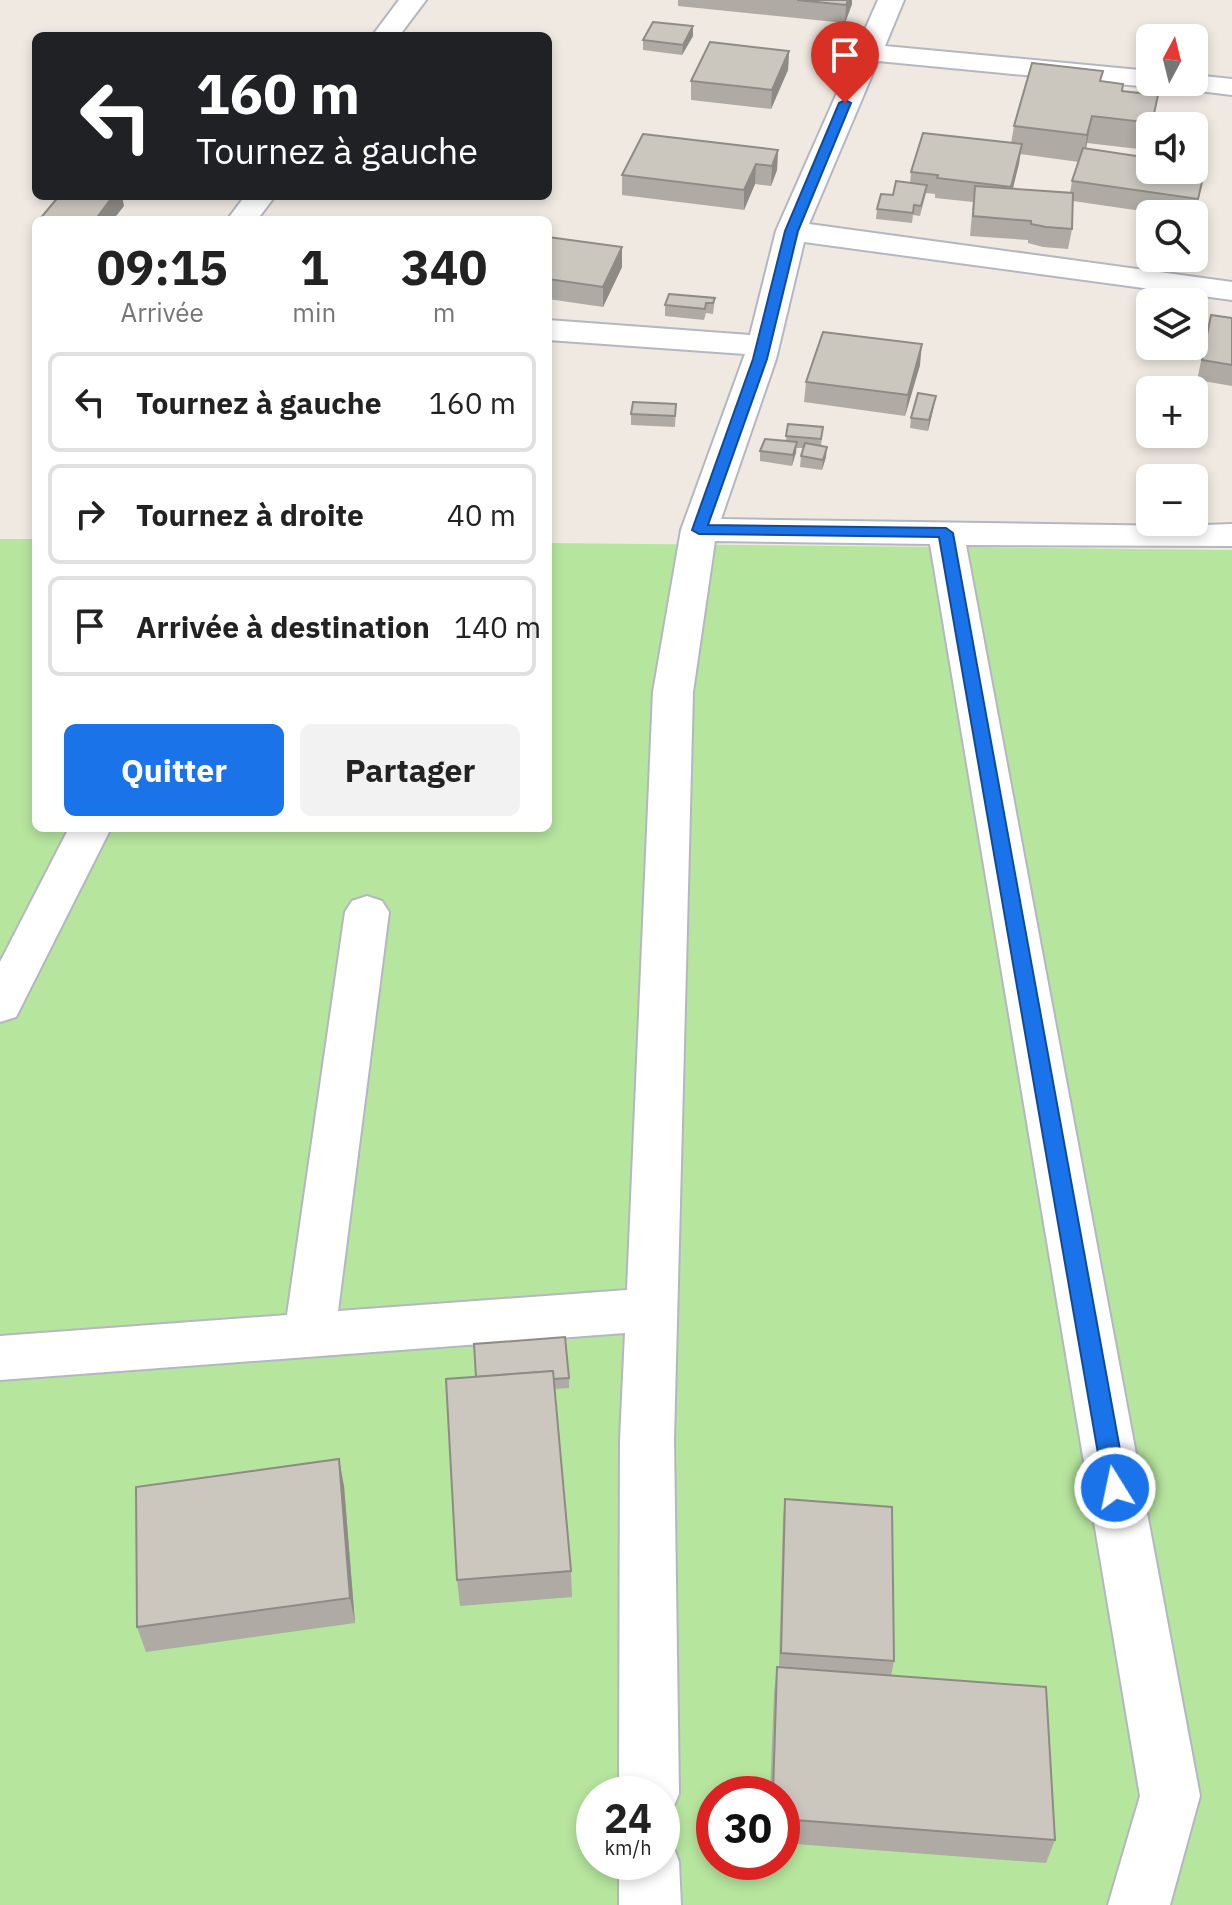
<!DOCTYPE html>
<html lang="fr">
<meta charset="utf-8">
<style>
:root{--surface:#fff;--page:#f2f2f2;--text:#222;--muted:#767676;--line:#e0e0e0;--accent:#1a73e8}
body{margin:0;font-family:"IBM Plex Sans",sans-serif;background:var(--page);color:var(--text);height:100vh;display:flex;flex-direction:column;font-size:30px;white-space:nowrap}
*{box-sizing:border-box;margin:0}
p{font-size:26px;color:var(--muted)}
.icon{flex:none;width:44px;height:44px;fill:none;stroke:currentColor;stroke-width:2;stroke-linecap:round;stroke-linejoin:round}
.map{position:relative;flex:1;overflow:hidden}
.side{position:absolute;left:32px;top:216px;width:520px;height:616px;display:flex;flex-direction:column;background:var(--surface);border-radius:12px;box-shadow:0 4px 12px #0003}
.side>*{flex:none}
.top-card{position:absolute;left:32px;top:32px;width:520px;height:168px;border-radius:12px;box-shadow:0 4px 12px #0003;background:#202124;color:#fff;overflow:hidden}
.needle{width:52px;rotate:7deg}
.fabs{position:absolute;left:1136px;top:24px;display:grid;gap:16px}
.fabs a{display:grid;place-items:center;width:72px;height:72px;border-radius:12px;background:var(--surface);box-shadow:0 4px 12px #0003;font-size:40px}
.speed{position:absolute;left:576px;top:1776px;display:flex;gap:16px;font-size:40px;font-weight:700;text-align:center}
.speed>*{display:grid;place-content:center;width:104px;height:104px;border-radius:50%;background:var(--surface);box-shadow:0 4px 12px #0003;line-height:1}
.speed small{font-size:20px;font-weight:400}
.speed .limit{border:12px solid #d22;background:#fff;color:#111}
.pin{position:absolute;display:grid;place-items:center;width:68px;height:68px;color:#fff;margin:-82px -34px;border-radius:50% 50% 50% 0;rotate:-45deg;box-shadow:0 0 8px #0007}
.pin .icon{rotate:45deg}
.me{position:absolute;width:88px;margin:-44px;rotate:350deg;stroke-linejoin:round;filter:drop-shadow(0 0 6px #0008)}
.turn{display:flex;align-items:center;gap:28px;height:168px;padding:0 32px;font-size:36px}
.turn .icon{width:104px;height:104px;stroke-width:2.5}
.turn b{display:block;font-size:56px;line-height:68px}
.eta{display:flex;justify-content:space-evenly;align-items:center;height:136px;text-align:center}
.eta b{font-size:48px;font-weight:700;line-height:56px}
.primary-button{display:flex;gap:16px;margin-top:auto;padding:16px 32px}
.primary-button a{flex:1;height:92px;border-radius:12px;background:var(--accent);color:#fff;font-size:32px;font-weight:700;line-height:92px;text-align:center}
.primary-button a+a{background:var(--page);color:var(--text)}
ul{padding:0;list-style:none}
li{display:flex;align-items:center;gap:24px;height:100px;margin:0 16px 12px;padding:0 16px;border:4px solid var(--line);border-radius:12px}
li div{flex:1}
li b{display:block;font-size:30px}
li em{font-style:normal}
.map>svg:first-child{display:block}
.green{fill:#b6e59e;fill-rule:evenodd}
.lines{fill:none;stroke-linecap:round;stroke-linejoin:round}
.minor-casing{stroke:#b4b7c1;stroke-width:4}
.minor{fill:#fff;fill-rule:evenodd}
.wall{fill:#afaba4;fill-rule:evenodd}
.shaded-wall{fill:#8e8b86}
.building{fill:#cbc7bf;stroke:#8e8b86;stroke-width:2}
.route{fill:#1a73e8;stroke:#114b97;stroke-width:2}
</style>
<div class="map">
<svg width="1232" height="1905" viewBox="0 0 1232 1905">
<rect width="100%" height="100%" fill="#efe9e1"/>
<path class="green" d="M0,539H36V828H548V543L1232,550V1905H0ZM594,1794H662V1862H594ZM714,1794H782V1862H714Z"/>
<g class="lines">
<g class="minor-casing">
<g id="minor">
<path d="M399,0H426L399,36H372Z"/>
<path d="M878,0H904L885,46L1150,71V82H1162L1150,87L878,61L809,224L1232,282V300L804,242L776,359L721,519L1177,526L1232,524V546L966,545L1200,1796L1170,1905H1108L1140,1796L930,544L715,541L693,692L674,1440L679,1794L670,1815L662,1818V1794H619L620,1440L625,1333L0,1380V1336L287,1315L345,912L352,901L367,896L382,901L389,912L338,1311L627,1290L653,692L681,530L745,354L548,340V320L750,335L776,231Z"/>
<path d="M1194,75L1232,79V95L1174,88L1170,82H1194Z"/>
<path d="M245,196H275L257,220H227Z"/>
<path d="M69,828H111L16,1017L0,1022V962Z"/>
<path d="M662,1837L671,1840L679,1862L681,1905H619V1862H662Z"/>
</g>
</g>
<use href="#minor" class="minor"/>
</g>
<g class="wall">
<path d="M678,0H848L852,4L845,23L678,6Z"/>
<path d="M693,36L682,55L643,50V40Z"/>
<path d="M789,51L788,70L771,109L691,100V81Z"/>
<path d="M1101,81L1122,91L1158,95L1152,126H1150V136L1147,150L1087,143L1086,149L1202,185L1194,218V214H1162L1073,201L1072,229L1068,249L1043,247L1028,243V240L970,236L973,202L935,198V194L926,193L920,216L913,215L912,223L876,219L877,209L910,183L911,172L1011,143L1014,126ZM1020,154L1079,162L1072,181L1070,193L1013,189Z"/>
<path d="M778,150L777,170L771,186L755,184L744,210L622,195V175Z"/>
<path d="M548,237L622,267L603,307L548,299Z"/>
<path d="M715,298L713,314L706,313L704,320L665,316V305Z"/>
<path d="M1211,315L1232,318V386L1197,380Z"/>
<path d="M920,365L905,416L804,402L806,382Z"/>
<path d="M676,404L675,427L631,425V414Z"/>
<path d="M934,406L928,431L910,428L911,418Z"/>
<path d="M788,424L823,427L821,446L826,457L822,470L800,467L801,456L804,448H796L792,466L760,461V451L786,441Z"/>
<path d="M569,1378V1388L554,1389L571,1571L572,1597L460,1606L457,1580L446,1379Z"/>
<path d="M344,1486L355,1623L146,1652L137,1627Z"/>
<path d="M785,1499L894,1661L891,1676L1055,1840L1046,1863L782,1843V1794H770L774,1692L777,1667H779L783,1518Z"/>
</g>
<g class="shaded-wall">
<path d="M848,0H852V4L845,23L846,5Z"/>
<path d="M693,26V36L682,55L683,45Z"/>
<path d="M789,51L788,70L771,109L772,90Z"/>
<path d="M1092,116L1087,143L1083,162L1087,135Z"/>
<path d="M1022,144L1019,164L1008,207L1011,187Z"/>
<path d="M778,150L777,170L771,186L772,166Z"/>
<path d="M756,164L755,184L744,210V190Z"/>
<path d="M113,196H122L124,206L113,220H95Z"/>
<path d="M622,247V267L603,307V287Z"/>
<path d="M922,344L920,365L905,416L908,395Z"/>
<path d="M936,396L934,406L928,431L929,420Z"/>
<path d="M797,442L796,453L792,466L793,455Z"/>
<path d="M827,447L826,457L822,470L823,460Z"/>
<path d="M339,1459L344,1486L355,1623L350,1598Z"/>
</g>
<g class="building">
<path d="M797,0H848L846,5Z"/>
<path d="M653,22L693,26L683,45L643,40Z"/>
<path d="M710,42L789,51L772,90L691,81Z"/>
<path d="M1032,63L1103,71L1100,81L1123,84L1122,91L1158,95L1152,123L1092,116L1087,135L1014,126Z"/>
<path d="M923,133L1022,144L1011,187L937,178L938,175L911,172Z"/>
<path d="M643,134L778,150L772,166L756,164L744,190L622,175Z"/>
<path d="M1083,148L1150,158V170H1194V164L1206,165L1198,199L1072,181Z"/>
<path d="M896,181L927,185L921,206L914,205L913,213L877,209L881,194L893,195Z"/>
<path d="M975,186L1073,193L1072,229L1046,227L1031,224V221L973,216Z"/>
<path d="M59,196H113L95,220H39Z"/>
<path d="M548,237L622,247L603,287L548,279Z"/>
<path d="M669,294L715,298L713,303H706L705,309L665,305Z"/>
<path d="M1211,315L1232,318V365L1202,360Z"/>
<path d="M823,332L922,344L908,395L806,382Z"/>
<path d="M918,393L936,396L929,420L911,418Z"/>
<path d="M633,402L676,404L675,416L631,414Z"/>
<path d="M788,424L823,427L821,439L786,436Z"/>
<path d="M765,439L797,442L793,455L760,451Z"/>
<path d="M805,443L827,447L823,460L801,456Z"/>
<path d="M565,1337L569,1378L553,1379V1371L476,1377L474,1344Z"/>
<path d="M553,1371L571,1571L457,1580L446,1379Z"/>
<path d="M339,1459L350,1598L137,1627L136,1487Z"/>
<path d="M785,1499L892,1507L894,1661L781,1653Z"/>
<path d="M777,1667L1046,1687L1055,1840L782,1819V1794H773Z"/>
</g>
<path class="route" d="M845,100L851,103L798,231L767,359L708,525L946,528L953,533L1127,1488L1123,1495L1115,1498L1108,1495L1104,1488L939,537L699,534L692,530L753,359L785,231L839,103Z"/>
</svg>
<div class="fabs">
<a><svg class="needle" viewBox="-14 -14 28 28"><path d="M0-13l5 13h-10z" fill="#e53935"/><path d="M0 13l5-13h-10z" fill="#767676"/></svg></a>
<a><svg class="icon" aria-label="sound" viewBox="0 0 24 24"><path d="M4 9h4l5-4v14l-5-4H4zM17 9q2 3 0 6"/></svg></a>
<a><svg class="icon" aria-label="search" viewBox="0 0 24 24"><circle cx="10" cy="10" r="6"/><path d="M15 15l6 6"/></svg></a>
<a><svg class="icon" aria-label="layers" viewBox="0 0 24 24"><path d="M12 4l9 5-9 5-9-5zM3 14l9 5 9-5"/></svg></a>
<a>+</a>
<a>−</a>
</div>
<div class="speed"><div>24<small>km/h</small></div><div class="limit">30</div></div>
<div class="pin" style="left:845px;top:103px;background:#d93025"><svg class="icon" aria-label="arrive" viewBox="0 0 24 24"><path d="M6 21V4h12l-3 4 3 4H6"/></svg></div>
<svg class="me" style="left:1115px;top:1488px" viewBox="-20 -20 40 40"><circle r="17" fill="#1a73e8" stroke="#fff" stroke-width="3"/><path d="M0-11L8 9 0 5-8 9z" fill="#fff"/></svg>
<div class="top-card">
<div class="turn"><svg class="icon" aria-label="left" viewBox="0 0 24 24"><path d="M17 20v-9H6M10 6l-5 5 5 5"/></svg><div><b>160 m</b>Tournez à gauche</div></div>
</div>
<section class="side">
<div class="eta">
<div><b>09:15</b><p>Arrivée</p></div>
<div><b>1</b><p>min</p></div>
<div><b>340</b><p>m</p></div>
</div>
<ul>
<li><svg class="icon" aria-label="left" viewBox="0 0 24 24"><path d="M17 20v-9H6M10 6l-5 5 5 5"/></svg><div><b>Tournez à gauche</b></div><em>160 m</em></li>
<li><svg class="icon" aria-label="right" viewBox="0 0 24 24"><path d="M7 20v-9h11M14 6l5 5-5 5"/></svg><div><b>Tournez à droite</b></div><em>40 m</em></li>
<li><svg class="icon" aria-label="arrive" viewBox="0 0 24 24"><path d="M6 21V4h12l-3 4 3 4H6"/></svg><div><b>Arrivée à destination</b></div><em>140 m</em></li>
</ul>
<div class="primary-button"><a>Quitter</a><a>Partager</a></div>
</section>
</div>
